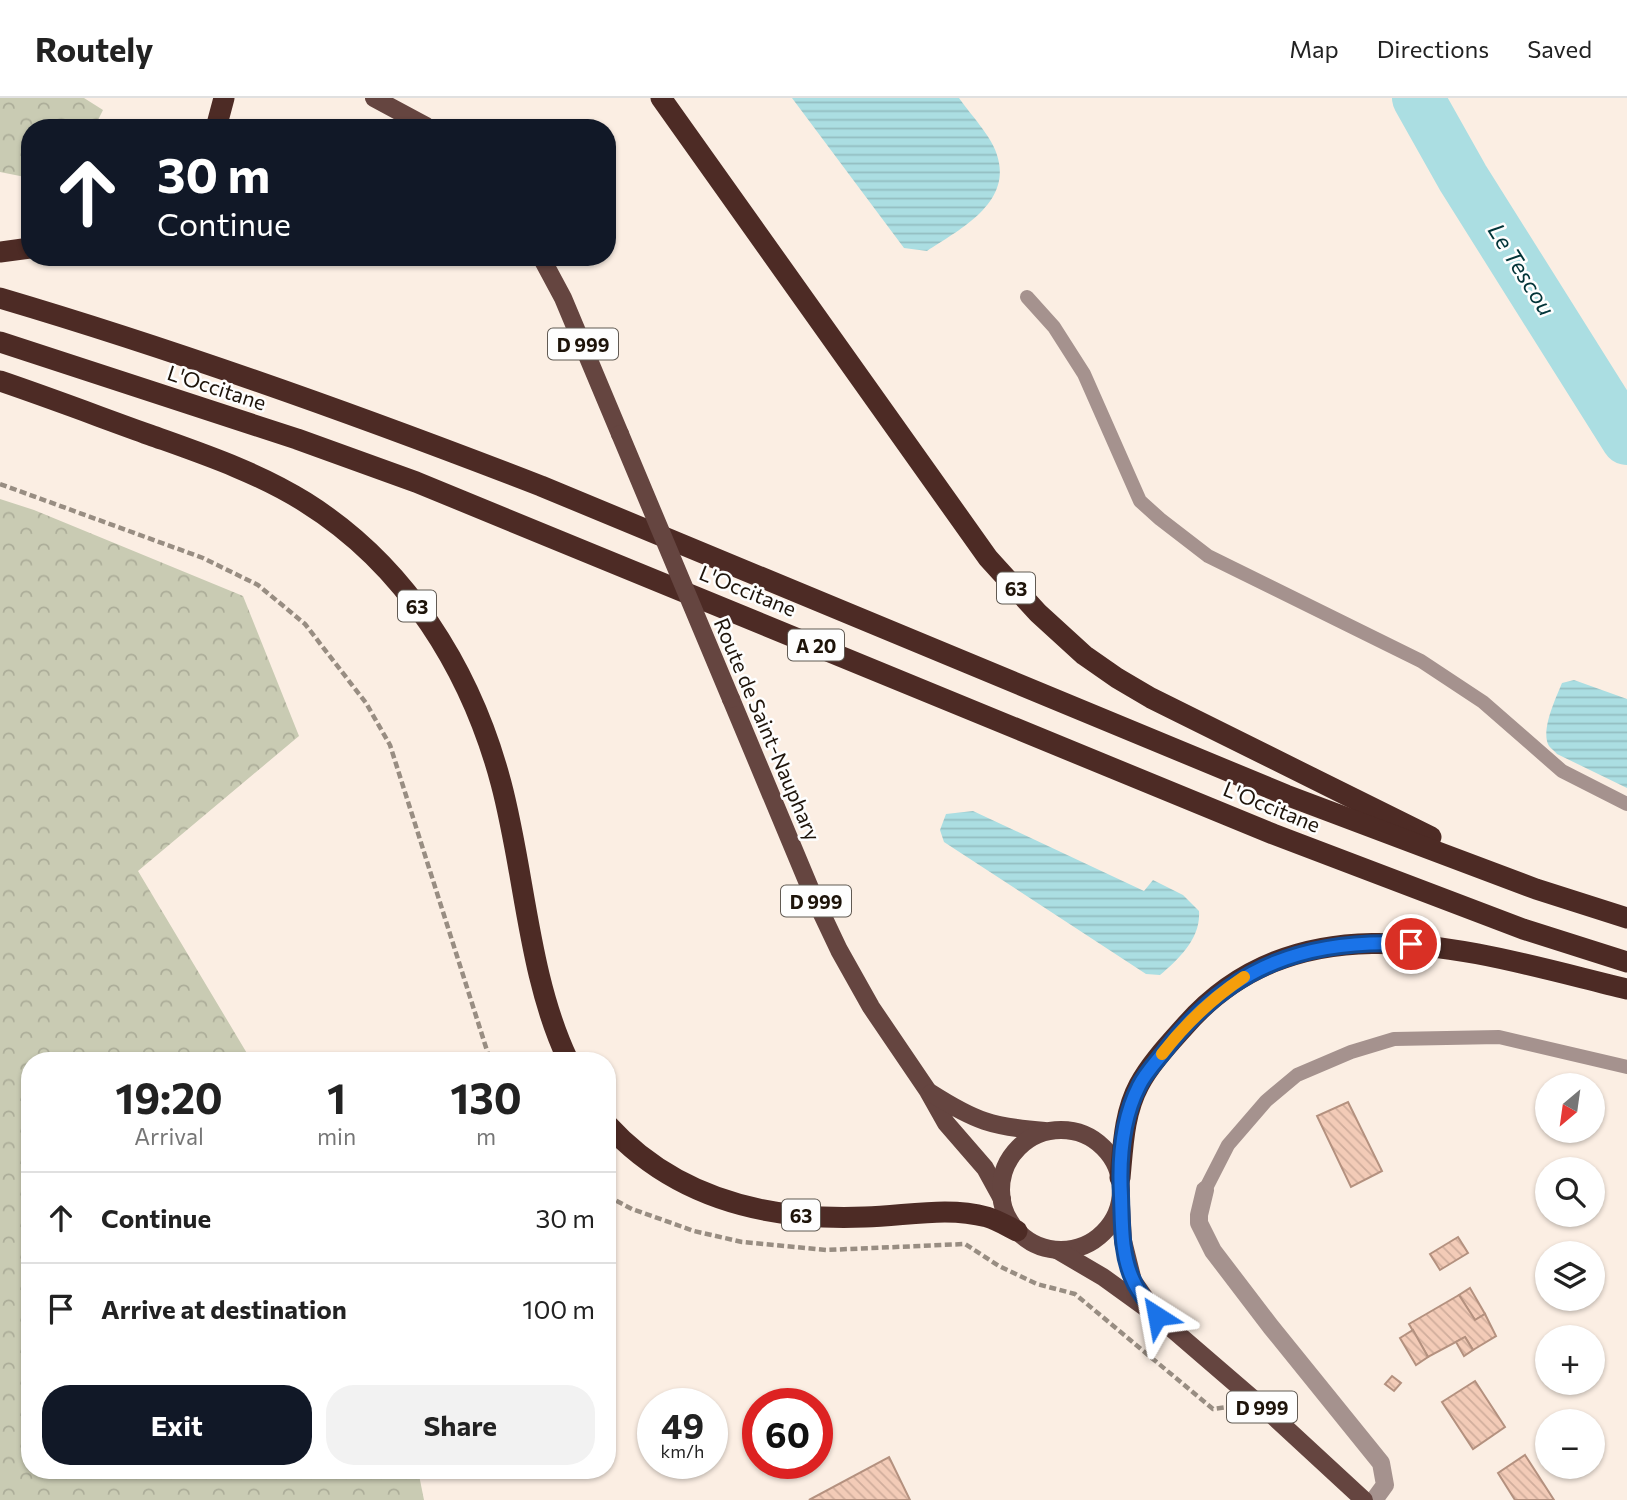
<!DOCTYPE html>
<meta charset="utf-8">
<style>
:root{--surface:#fff;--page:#f2f2f2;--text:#222;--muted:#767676;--line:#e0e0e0;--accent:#111827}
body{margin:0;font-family:Commissioner,sans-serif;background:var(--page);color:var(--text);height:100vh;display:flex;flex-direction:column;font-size:26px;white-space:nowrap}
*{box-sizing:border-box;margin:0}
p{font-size:23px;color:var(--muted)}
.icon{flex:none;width:38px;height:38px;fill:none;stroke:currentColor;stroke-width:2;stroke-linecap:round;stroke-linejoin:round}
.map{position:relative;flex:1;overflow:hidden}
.sheet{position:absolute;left:21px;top:954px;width:595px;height:427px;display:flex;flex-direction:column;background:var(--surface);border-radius:28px;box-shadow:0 2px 5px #0004}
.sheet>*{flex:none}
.hud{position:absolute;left:21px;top:21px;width:595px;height:147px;border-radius:28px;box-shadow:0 2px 5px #0004;background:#111827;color:#fff;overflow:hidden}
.needle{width:46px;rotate:209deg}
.controls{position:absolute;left:1535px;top:975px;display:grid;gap:14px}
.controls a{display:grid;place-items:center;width:70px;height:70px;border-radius:50%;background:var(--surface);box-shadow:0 2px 5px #0004;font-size:35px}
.speed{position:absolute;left:637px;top:1290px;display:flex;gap:14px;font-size:35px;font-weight:700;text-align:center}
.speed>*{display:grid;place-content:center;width:91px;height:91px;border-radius:50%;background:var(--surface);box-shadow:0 2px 5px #0004;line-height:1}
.speed small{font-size:18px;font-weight:400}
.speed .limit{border:10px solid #d22;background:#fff;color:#111}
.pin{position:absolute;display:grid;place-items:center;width:60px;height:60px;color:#fff;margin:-30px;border:4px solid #fff;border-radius:50%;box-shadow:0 2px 7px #0007}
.me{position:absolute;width:77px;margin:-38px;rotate:326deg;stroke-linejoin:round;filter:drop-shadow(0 0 5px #0008)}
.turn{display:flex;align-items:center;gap:24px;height:147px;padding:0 21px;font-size:32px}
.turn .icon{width:91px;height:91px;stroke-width:2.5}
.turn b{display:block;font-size:49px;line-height:60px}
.eta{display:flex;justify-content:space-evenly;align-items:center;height:119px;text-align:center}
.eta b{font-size:42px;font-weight:700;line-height:49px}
.primary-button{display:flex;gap:14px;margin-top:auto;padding:14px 21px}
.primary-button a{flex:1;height:80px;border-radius:28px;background:var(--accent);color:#fff;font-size:28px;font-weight:700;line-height:80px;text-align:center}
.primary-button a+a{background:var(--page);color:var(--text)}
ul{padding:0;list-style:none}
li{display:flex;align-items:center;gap:21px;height:91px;padding:0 21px;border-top:2px solid var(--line)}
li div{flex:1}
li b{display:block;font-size:26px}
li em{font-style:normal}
header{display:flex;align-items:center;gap:42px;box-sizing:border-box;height:98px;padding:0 35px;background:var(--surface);border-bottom:2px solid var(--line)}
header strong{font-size:33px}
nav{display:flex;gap:38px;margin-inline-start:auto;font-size:24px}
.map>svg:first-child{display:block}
.forest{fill:url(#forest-crowns)}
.water{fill:url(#water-rules)}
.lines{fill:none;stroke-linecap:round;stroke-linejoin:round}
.river{stroke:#abdee2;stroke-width:52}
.building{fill:url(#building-back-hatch);stroke:#b4917f;stroke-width:2}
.path{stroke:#988d82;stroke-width:4.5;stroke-dasharray:7 3.5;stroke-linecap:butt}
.service{stroke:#a5928e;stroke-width:14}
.minor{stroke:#a5928e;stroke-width:18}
.primary{stroke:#654540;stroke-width:18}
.motorway{stroke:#4d2b25;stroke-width:21}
.primary-bridge{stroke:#654540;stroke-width:18}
.route-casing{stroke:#114b97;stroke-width:18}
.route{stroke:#1a73e8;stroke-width:12}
.slow{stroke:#f59e0b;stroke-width:12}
.labels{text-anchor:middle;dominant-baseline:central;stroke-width:5;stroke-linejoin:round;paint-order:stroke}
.shield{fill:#fefefe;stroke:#615a53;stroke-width:2}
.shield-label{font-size:19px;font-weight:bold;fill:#1e140a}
.street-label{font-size:21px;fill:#1e140a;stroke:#fefefe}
.water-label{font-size:23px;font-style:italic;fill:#013438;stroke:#fefefe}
</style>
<header>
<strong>Routely</strong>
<nav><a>Map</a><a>Directions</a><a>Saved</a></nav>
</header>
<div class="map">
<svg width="1627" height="1402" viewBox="0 0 1627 1402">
<defs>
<pattern id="forest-crowns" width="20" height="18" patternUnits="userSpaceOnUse" patternTransform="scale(1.75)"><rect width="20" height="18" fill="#c9cbb3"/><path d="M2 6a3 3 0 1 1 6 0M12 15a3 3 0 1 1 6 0" fill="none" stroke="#acad99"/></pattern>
<pattern id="water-rules" width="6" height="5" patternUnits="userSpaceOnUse" patternTransform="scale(1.75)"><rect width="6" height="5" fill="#abdee2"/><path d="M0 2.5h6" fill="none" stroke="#93bec1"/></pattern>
<pattern id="building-back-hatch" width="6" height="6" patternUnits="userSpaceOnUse" patternTransform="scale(1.75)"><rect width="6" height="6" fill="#f3cbb7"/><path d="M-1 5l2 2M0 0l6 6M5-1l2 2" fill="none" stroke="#d0ad9c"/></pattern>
</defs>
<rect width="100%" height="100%" fill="#fbeee3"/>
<g class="forest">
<path d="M0,0H84L103,12L94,30H30V78L25,79L0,74Z"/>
<path d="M0,401L34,412L243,498L299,638L138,773L251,962H30V1372H418L424,1402H0Z"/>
</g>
<g class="water">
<path d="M792,0H959C972,19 996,42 999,65C1007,108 957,133 927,153L904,150Z"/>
<path d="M1574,582L1627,601V690L1557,656C1555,653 1551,651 1549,648C1540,633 1556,600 1562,585Z"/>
<path d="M973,713L1144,793L1153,782L1183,797L1199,813C1201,840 1179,861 1160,877L1146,876L944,744L940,732L946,716Z"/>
</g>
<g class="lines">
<path class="river" d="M1418,0L1463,80L1627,341"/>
</g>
<g class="building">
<path d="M1348,1004L1382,1073L1351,1089L1317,1018Z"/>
<path d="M1458,1139L1468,1155L1440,1172L1430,1156Z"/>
<path d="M1470,1190L1485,1216L1475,1222L1459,1197Z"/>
<path d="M1459,1197L1475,1222L1485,1216L1496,1238L1473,1252L1465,1239L1428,1259L1409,1226Z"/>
<path d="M1413,1232L1428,1259L1416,1267L1400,1240Z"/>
<path d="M1465,1239L1473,1252L1464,1258L1456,1244Z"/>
<path d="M1392,1278L1401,1285L1394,1293L1385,1286Z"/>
<path d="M1475,1283L1505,1329L1473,1351L1442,1304Z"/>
<path d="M1525,1357L1554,1402H1515L1498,1375Z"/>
<path d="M889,1359L910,1402H809Z"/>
</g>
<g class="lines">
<g class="path">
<path d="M0,386L203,460L258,487L305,526L366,605L390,647L490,962"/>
<path d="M607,1098L632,1111L694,1133L742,1144L826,1152L965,1146L999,1168L1037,1186L1075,1196L1213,1311L1227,1309"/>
</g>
<g class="service">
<path d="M1027,199L1054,229L1084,276L1140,403L1160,421L1208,458L1421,563L1483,604L1562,673L1627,706"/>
<path d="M1205,1092L1228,1047L1266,1003L1297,977L1351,954L1394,941L1499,939L1627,969"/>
</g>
<path class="minor" d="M1205,1092L1199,1117V1125L1213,1153L1271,1229L1381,1365L1385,1387L1374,1402"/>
<g class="primary">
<path d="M374,0L426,28"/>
<path d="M541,159L563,200L620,336"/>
<path d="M731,601L812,795L839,852L871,909L928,993L946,1025L985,1070L1002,1101"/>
<path d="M931,995C975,1023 992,1029 1045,1033"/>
<circle cx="1061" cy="1092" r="60"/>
<path d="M1121,1107L1123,1143L1133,1183L1149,1206"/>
<path d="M1057,1152L1103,1179L1157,1218L1273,1318L1364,1402"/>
</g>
<g class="motorway">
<path d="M661,0L988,460L1038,515L1084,557L1117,580L1151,600L1431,739"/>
<path d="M216,30L224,0"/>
<path d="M0,154L30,150"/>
<path d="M0,200C183,254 363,319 541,388L1286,697L1536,791L1627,820"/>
<path d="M0,244L297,341L416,384L1273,736L1523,831L1627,864"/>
<path d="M0,283C50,300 100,319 150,337C203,356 257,374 305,404C406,467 471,572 501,685C525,775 528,878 568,962"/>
<path d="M607,1026C675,1101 767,1123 865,1119C906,1118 947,1108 987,1119C997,1122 1007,1128 1017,1133"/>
<path d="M1120,1080C1123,1048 1124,1015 1139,987C1150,966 1169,946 1185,928C1303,793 1480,856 1627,891"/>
</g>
<path class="primary-bridge" d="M620,336L731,601"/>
</g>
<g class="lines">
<g class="route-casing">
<path id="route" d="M1157,1218C1149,1206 1138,1195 1133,1182C1121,1157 1122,1126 1121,1098C1119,1062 1122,1021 1139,988C1145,975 1158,962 1167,950C1231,867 1309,840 1411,846"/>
</g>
<use href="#route" class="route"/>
<path class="slow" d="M1162,956C1186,925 1211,901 1244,879"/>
</g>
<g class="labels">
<g class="shield">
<rect x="548" y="230.5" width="70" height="31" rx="5"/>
<rect x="997" y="474.5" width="38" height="31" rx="5"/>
<rect x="398" y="492.5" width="38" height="31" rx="5"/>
<rect x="788" y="531.5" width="56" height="31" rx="5"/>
<rect x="781" y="787.5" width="70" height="31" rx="5"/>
<rect x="782" y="1101.5" width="38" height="31" rx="5"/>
<rect x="1227" y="1293.5" width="70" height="31" rx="5"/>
</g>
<g class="shield-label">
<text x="583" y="246">D 999</text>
<text x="1016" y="490">63</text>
<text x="417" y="508">63</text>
<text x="816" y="547">A 20</text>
<text x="816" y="803">D 999</text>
<text x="801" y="1117">63</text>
<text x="1262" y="1309">D 999</text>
</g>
<g class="street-label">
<text transform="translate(217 289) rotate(18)">L'Occitane</text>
<text transform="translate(748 492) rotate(22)">L'Occitane</text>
<text transform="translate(768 631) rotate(67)">Route de Saint-Nauphary</text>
<text transform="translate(1272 708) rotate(22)">L'Occitane</text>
</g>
<g class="water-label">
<text transform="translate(1522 171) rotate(58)">Le Tescou</text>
</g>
</g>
</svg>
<div class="controls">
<a><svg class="needle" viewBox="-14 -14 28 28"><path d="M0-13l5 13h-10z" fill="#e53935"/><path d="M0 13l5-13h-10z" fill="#767676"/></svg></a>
<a><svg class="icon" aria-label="search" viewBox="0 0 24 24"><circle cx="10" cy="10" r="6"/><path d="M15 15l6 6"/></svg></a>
<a><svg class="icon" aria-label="layers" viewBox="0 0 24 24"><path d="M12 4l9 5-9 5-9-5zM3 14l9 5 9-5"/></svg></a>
<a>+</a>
<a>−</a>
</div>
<div class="speed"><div>49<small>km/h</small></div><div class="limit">60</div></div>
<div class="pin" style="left:1411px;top:846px;background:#d93025"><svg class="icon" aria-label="arrive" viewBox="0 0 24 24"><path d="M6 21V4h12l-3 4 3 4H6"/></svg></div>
<svg class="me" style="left:1157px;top:1218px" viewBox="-20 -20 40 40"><path d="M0-17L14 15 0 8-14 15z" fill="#1a73e8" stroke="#fff" stroke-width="4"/></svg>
<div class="hud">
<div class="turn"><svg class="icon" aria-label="ahead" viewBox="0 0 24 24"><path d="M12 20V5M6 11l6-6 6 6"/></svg><div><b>30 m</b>Continue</div></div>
</div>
<section class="sheet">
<div class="eta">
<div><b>19:20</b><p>Arrival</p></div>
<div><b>1</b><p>min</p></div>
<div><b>130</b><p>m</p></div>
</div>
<ul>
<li><svg class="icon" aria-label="ahead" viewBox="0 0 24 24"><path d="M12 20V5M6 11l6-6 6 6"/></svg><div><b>Continue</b></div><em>30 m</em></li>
<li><svg class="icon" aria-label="arrive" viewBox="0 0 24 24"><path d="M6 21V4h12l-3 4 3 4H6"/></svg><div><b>Arrive at destination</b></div><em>100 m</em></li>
</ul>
<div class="primary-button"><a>Exit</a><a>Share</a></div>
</section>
</div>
